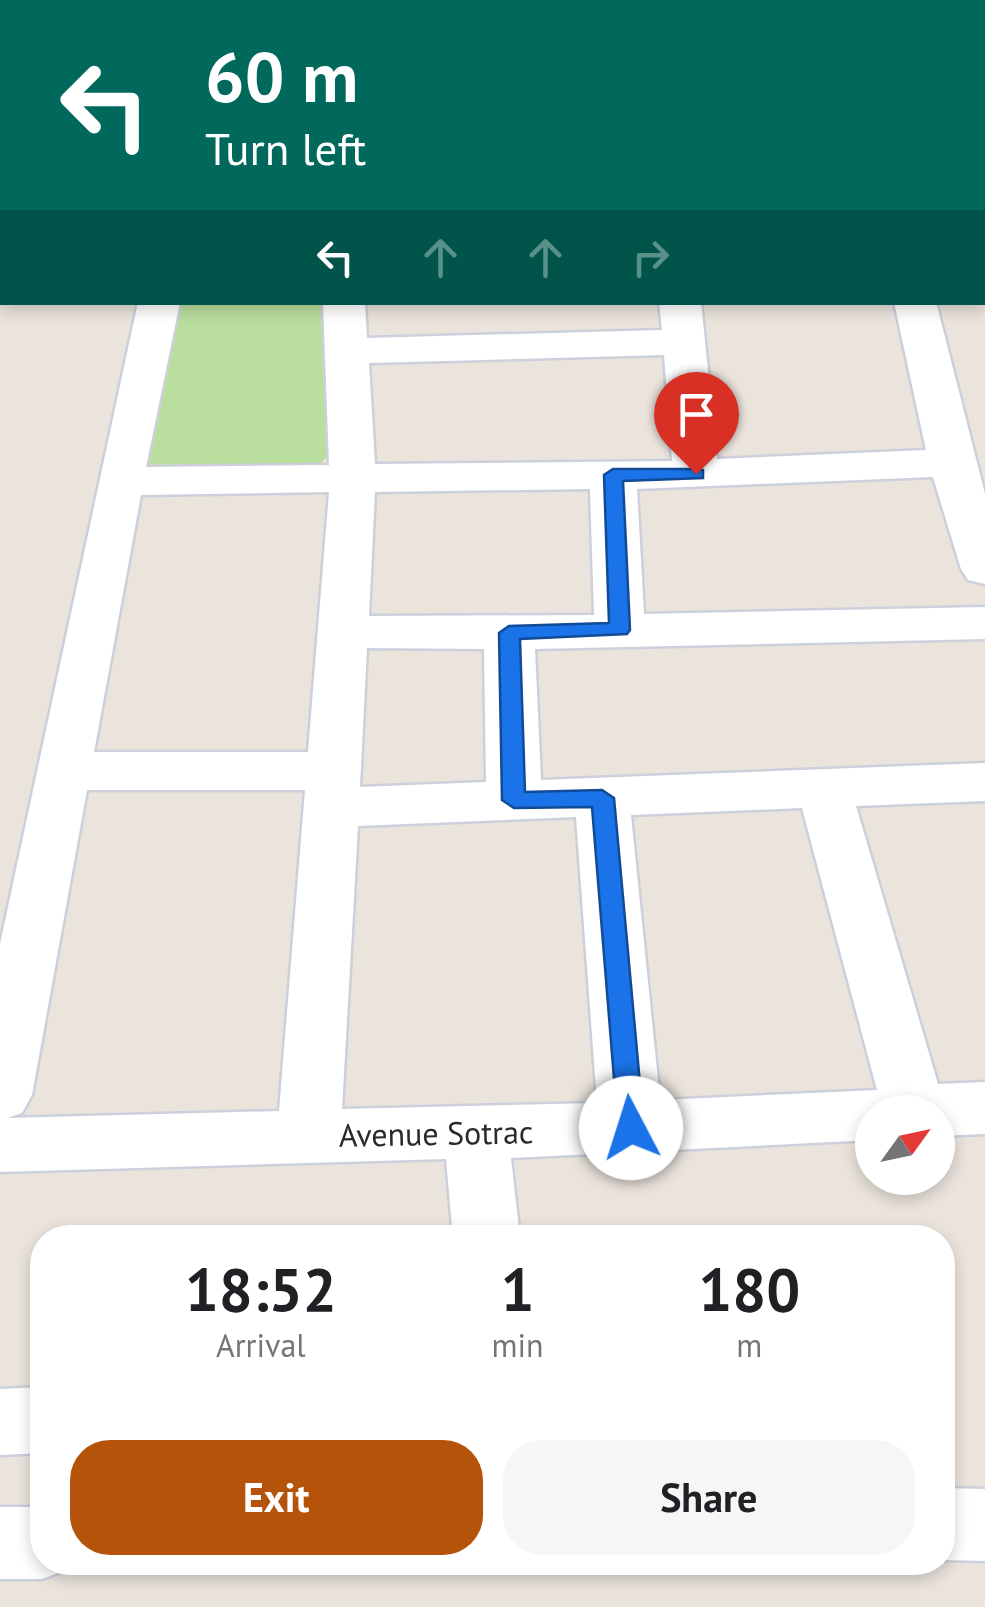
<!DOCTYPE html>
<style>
:root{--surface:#fff;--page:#f6f6f6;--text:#202124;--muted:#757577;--accent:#b45309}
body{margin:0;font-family:"PT Sans",sans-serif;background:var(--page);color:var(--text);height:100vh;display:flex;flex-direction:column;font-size:38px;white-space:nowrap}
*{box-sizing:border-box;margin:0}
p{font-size:32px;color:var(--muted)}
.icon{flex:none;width:55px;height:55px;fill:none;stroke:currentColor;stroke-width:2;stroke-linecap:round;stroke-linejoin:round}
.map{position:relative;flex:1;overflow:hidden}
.panel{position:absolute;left:30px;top:1225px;width:925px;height:350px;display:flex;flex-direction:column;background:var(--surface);border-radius:40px;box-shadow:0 5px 15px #0003}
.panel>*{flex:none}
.guide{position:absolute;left:0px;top:0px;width:985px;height:305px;box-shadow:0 5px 15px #0003;background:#00695c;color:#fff;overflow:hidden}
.needle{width:65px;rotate:57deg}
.tools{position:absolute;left:855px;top:1095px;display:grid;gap:20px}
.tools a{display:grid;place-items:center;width:100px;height:100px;border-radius:50%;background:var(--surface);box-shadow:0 5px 15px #0003;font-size:50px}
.pin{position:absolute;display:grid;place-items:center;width:85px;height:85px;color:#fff;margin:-102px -42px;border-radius:50% 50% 50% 0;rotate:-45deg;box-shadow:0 0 10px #0007}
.pin .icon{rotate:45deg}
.me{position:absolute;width:110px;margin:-55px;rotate:355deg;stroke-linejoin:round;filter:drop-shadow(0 0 8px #0008)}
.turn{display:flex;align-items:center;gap:35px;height:210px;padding:0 40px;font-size:45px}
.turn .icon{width:130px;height:130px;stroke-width:2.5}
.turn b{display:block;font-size:70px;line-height:85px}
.lanes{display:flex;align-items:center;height:95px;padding:0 40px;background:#0003;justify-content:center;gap:50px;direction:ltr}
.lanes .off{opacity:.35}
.eta{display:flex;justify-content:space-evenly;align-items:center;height:170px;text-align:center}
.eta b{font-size:60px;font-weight:600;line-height:70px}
.cta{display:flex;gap:20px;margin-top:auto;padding:20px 40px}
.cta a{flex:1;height:115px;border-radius:40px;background:var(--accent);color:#fff;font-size:40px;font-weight:600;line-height:115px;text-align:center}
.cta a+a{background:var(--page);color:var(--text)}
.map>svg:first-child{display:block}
.green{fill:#bade9e}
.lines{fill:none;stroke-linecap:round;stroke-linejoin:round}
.minor-casing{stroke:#ccd0db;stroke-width:5}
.minor{fill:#fff;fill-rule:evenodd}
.route{fill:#1a73e8;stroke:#114b97;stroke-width:2.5}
.labels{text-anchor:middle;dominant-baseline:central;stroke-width:10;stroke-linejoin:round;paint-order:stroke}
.street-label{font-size:32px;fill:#2a2a2a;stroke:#fff}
</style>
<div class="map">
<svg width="985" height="1607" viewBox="0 0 985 1607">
<rect width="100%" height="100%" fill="#ebe4dd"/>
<path class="green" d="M175,303H326L325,375L336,449L319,465L243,472L148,464L172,340Z"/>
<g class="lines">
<g class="minor-casing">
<g id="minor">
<path d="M131,0H200L201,2H132Z"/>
<path d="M558,0H599L600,2H559Z"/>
<path d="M940,0H972L973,2H941Z"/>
<rect x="982" y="48" width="3" height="20"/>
<rect x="0" y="54" width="2" height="20"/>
<rect x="0" y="228" width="2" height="24"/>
<path d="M138,302H180L146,467L329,465L323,302H365L367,338L662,330L659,302H701L717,459L926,450L894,302H936L985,494V584L968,580L961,569L933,477L637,489L644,614L985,607V639L535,649L541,780L985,763V801L856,806L938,1084L985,1082V1134L938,1136V1112H872V1140L511,1158L520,1238H453L446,1159L0,1172V944ZM664,355L672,461L375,464L369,363ZM590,489L594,615L369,616L375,492ZM329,492L308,752H94L141,495ZM367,648L484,649L486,782L360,787ZM87,790H305L279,1111L7,1118L22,1113L32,1095ZM802,808L877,1090L660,1100L631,815ZM576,817L597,1103L342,1109L358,826Z"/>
<path d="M42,1387V1453L0,1455V1389Z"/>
<path d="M942,1488L985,1489V1561L942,1560Z"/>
<path d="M0,1507H42V1562H71L69,1569L42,1579H0Z"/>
</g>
</g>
<use href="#minor" class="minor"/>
</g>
<path class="route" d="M696,469L703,470V478L623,481L630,630L627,634L520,639L525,792L602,790L614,798L644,1128L641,1135L631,1139L622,1135L618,1128L592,807L514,808L502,800L499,633L509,626L609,623L604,475L613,469Z"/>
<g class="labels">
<g class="street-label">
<text transform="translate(436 1133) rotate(-1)">Avenue Sotrac</text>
</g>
</g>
</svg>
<div class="tools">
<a><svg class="needle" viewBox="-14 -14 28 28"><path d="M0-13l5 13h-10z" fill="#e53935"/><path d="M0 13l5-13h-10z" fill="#757577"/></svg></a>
</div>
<div class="pin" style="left:696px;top:474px;background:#d93025"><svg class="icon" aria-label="arrive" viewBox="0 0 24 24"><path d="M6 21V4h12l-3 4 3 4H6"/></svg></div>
<svg class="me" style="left:631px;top:1128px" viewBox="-20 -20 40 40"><circle r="19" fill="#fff"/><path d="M0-13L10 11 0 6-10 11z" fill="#1a73e8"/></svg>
<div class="guide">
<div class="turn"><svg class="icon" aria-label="left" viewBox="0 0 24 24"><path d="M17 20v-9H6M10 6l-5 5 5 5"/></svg><div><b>60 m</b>Turn left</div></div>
<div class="lanes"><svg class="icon" aria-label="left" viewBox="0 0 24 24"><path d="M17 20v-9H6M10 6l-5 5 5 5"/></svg><svg class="icon off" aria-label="ahead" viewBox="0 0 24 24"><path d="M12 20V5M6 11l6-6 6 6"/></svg><svg class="icon off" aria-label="ahead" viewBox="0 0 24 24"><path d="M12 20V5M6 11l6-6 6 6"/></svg><svg class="icon off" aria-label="right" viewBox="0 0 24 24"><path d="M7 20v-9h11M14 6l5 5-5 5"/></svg></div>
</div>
<section class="panel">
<div class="eta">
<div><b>18:52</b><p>Arrival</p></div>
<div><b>1</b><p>min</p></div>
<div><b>180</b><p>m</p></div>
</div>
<div class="cta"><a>Exit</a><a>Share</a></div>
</section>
</div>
